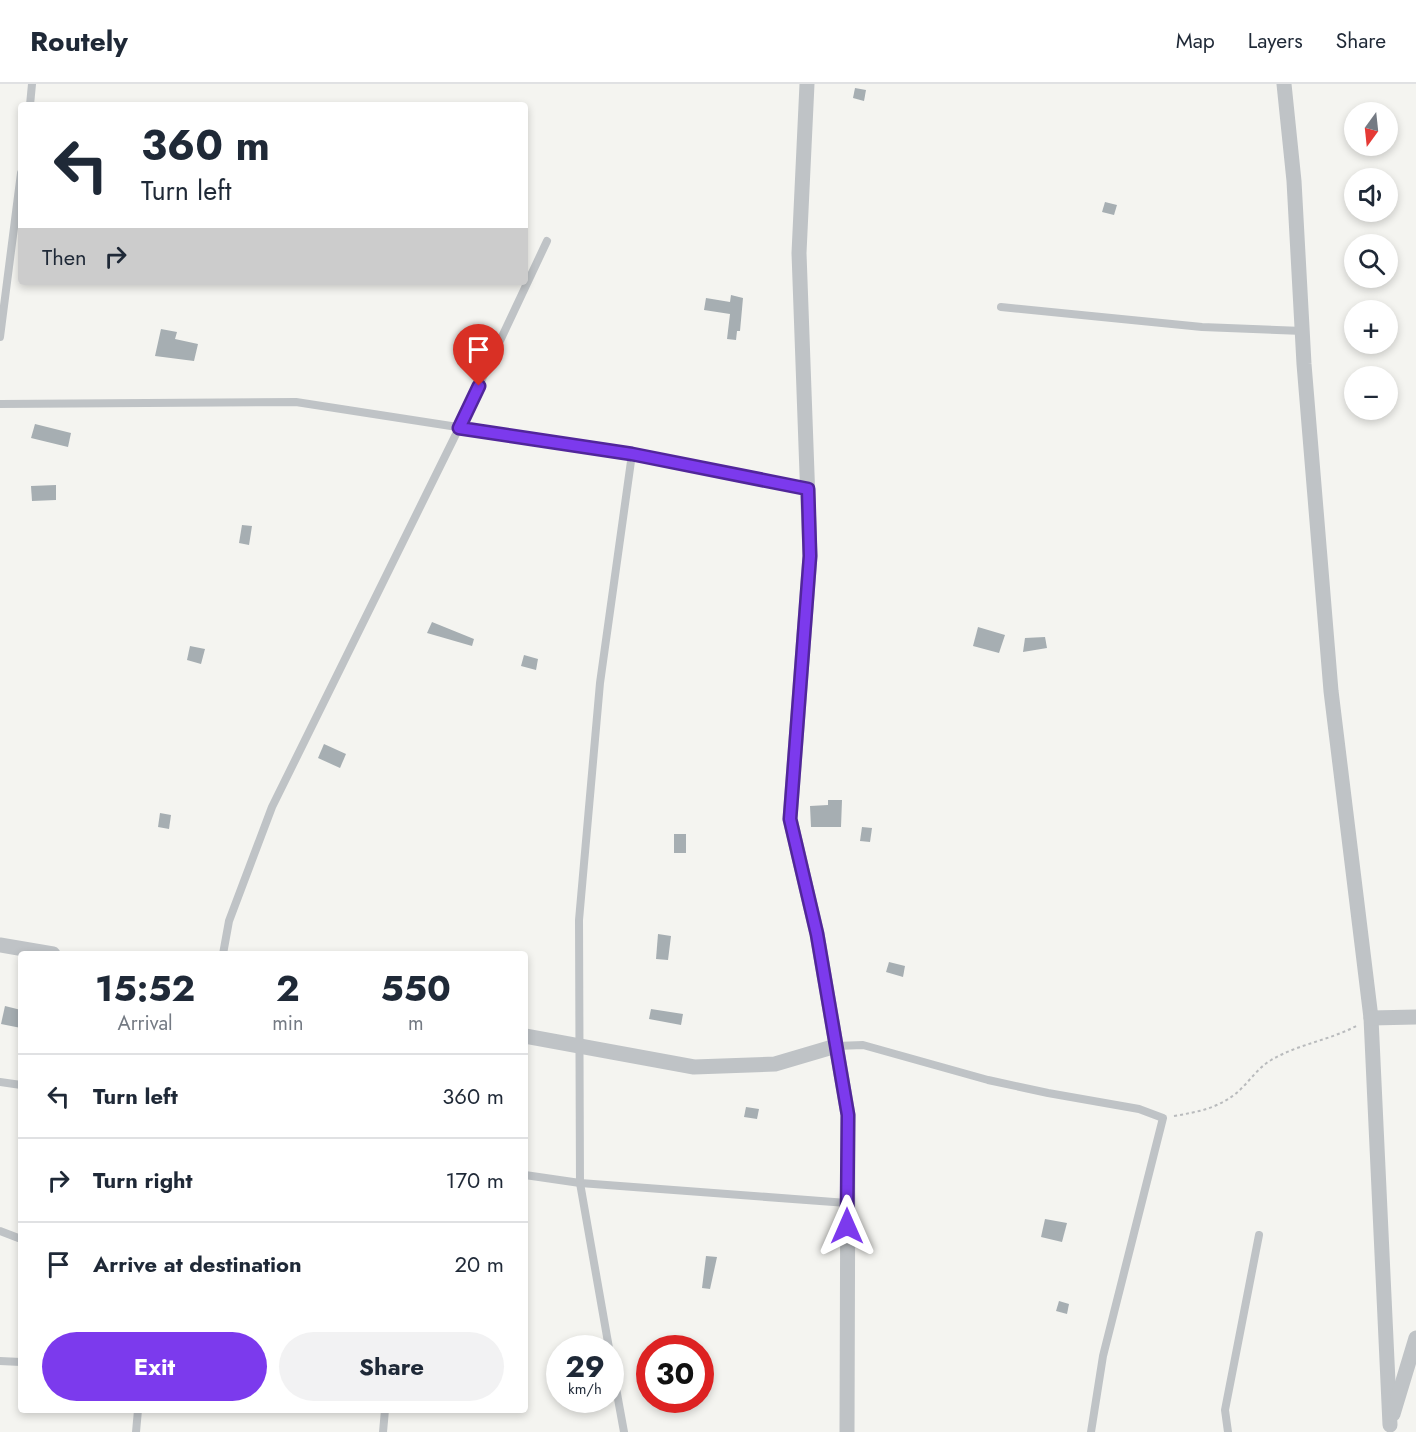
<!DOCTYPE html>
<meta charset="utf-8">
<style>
:root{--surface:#fff;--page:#f2f2f3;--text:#1f2937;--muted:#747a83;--line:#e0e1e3;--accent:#7c3aed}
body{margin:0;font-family:Jost,sans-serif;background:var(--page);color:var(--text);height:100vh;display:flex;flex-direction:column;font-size:22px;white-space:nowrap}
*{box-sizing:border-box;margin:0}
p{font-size:20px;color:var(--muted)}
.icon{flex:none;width:33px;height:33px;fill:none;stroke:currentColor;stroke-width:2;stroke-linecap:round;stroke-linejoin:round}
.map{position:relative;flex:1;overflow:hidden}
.drawer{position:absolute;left:18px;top:867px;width:510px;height:462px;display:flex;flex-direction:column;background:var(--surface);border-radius:6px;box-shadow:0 3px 9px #0003}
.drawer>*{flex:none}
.hud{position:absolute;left:18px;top:18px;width:510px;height:183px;border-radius:6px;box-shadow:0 3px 9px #0003;background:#fff;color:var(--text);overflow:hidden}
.needle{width:39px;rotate:195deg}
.fabs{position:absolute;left:1344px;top:18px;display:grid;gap:12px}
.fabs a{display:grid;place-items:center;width:54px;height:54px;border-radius:50%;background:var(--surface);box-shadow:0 3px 9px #0003;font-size:30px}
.speed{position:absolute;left:546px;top:1251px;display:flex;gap:12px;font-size:30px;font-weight:700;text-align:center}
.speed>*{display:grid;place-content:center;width:78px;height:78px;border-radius:50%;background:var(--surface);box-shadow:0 3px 9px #0003;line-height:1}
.speed small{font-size:15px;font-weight:400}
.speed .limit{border:9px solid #d22;background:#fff;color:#111}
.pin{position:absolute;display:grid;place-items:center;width:51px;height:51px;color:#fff;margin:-62px -26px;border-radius:50% 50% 50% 0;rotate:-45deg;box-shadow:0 0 6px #0007}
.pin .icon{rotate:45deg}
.me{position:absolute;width:66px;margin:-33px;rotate:0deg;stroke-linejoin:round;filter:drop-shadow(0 0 4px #0008)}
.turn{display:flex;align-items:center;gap:21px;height:126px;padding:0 24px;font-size:27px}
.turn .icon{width:78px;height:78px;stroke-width:2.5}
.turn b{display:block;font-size:42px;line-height:51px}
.then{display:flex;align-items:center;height:57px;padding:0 24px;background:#0003;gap:12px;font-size:22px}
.eta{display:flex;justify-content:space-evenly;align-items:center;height:102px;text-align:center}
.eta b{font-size:36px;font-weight:700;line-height:42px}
.cta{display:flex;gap:12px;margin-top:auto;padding:12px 24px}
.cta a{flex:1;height:69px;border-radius:36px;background:var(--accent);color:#fff;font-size:24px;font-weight:700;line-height:69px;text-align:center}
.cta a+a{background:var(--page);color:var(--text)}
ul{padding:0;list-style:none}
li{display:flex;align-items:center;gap:18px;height:84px;padding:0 24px;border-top:2px solid var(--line)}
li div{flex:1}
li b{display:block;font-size:22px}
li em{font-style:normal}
header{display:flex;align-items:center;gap:36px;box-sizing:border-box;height:84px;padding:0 30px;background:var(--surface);border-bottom:2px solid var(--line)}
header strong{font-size:28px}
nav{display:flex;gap:33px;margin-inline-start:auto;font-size:21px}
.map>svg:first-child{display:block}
.building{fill:#a6aeb2}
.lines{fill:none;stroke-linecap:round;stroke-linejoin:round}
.path{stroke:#b9bbbd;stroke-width:2;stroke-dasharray:3 3;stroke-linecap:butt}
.service{stroke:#bfc3c6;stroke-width:8}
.minor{stroke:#bfc3c6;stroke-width:15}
.route-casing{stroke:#51269a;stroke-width:15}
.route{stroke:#7c3aed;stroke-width:10}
</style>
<header>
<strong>Routely</strong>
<nav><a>Map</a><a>Layers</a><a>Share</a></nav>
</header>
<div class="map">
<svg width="1416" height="1348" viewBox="0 0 1416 1348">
<rect width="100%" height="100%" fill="#f4f4f0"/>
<g class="building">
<path d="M855,4L866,6L864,17L853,14Z"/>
<path d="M1105,118L1117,121L1114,131L1102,128Z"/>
<path d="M731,211L743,214L740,247H737L736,256L727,255L730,230L704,226L706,214L730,218Z"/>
<path d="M161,245L177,248L175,255L198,260L194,277L155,272Z"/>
<path d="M35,340L71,349L68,363L31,354Z"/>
<path d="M56,401V416L32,417L31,402Z"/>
<path d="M242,441L252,442L249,461L239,459Z"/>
<path d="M432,538L474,555L472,562L427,549Z"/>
<path d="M978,543L1005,551L999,569L973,562Z"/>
<path d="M1045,553L1047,564L1023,568L1025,554Z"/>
<path d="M190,562L205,565L201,580L187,576Z"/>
<path d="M524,571L538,575L536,586L521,582Z"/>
<path d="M324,660L346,670L340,684L318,674Z"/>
<path d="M828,716H842L841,743H811L810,722L828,721Z"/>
<path d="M160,729L171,731L169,745L158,743Z"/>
<path d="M862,743L872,744L870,758L860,757Z"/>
<rect x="674" y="750" width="12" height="19"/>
<path d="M658,850L671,852L668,876L656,875Z"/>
<path d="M889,878L905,882L903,893L886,888Z"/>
<path d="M5,922L21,926V944L1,940Z"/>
<path d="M651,925L683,930L681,941L649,935Z"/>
<path d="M746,1023L759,1025L757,1035L744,1033Z"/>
<path d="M1045,1135L1067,1139L1062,1158L1041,1153Z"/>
<path d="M706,1172L717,1173L710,1205L702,1204Z"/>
<path d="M1059,1217L1069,1220L1067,1230L1056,1227Z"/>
</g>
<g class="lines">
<path class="path" d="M1174,1032C1197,1028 1215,1025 1234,1011C1247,1001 1255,987 1268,978C1296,960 1329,957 1358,941"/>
<g class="service">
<path d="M30,21L32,0"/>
<path d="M1001,223L1202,243L1303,247"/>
<path d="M0,253L21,89"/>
<path d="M0,320L296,318L632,370L808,405"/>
<path d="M223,870L229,837L272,723L459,344L547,157"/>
<path d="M836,962L863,961L988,996L1048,1009L1139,1025L1163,1034L1103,1272L1091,1348"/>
<path d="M0,998L21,1001"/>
<path d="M525,1091L580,1099L847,1119"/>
<path d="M0,1147L21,1155"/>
<path d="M609,1264L580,1099L579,836L600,599L632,370"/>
<path d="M610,1271L624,1348"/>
<path d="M0,1277L21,1278"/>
<path d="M136,1348L138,1326"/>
<path d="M383,1348L385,1326"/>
<path d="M1228,1348L1225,1326L1259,1151"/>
</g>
<g class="minor">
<path d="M807,0L799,169L810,472L790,735L817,850L848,1031L847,1348"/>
<path d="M1284,0L1294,97L1304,280L1331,607L1371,934L1390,1341"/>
<path d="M0,861L53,870"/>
<path d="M1371,934L1416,933"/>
<path d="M525,952L694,983L775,980L836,962"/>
<path d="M1393,1330L1416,1254"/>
</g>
</g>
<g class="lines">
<g class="route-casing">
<path id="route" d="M479,302L459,344L632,370L808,405L810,472L790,735L817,850L848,1031L847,1142"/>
</g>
<use href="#route" class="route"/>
</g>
</svg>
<div class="fabs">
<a><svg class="needle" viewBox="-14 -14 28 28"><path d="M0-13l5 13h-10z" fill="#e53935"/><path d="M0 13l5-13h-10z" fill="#747a83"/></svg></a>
<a><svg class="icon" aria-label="sound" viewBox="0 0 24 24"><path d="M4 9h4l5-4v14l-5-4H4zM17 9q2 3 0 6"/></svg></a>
<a><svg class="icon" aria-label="search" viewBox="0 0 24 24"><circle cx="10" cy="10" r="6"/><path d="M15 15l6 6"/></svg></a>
<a>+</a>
<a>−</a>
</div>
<div class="speed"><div>29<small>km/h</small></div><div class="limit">30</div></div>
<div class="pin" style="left:479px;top:302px;background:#d93025"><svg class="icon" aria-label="arrive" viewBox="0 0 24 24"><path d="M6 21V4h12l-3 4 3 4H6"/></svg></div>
<svg class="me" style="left:847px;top:1142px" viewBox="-20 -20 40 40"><path d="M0-17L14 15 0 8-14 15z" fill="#7c3aed" stroke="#fff" stroke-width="4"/></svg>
<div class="hud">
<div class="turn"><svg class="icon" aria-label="left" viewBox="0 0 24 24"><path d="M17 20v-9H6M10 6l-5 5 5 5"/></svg><div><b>360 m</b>Turn left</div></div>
<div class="then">Then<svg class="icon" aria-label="right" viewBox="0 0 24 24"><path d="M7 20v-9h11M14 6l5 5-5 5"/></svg></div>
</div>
<section class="drawer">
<div class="eta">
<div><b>15:52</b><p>Arrival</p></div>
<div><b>2</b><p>min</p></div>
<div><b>550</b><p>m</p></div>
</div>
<ul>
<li><svg class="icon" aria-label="left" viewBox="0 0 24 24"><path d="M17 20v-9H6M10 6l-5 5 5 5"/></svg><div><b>Turn left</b></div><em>360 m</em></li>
<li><svg class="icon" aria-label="right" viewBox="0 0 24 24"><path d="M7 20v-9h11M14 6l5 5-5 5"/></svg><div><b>Turn right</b></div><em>170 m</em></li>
<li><svg class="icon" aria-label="arrive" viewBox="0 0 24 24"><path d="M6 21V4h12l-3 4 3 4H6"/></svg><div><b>Arrive at destination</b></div><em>20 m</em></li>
</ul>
<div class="cta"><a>Exit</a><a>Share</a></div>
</section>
</div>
